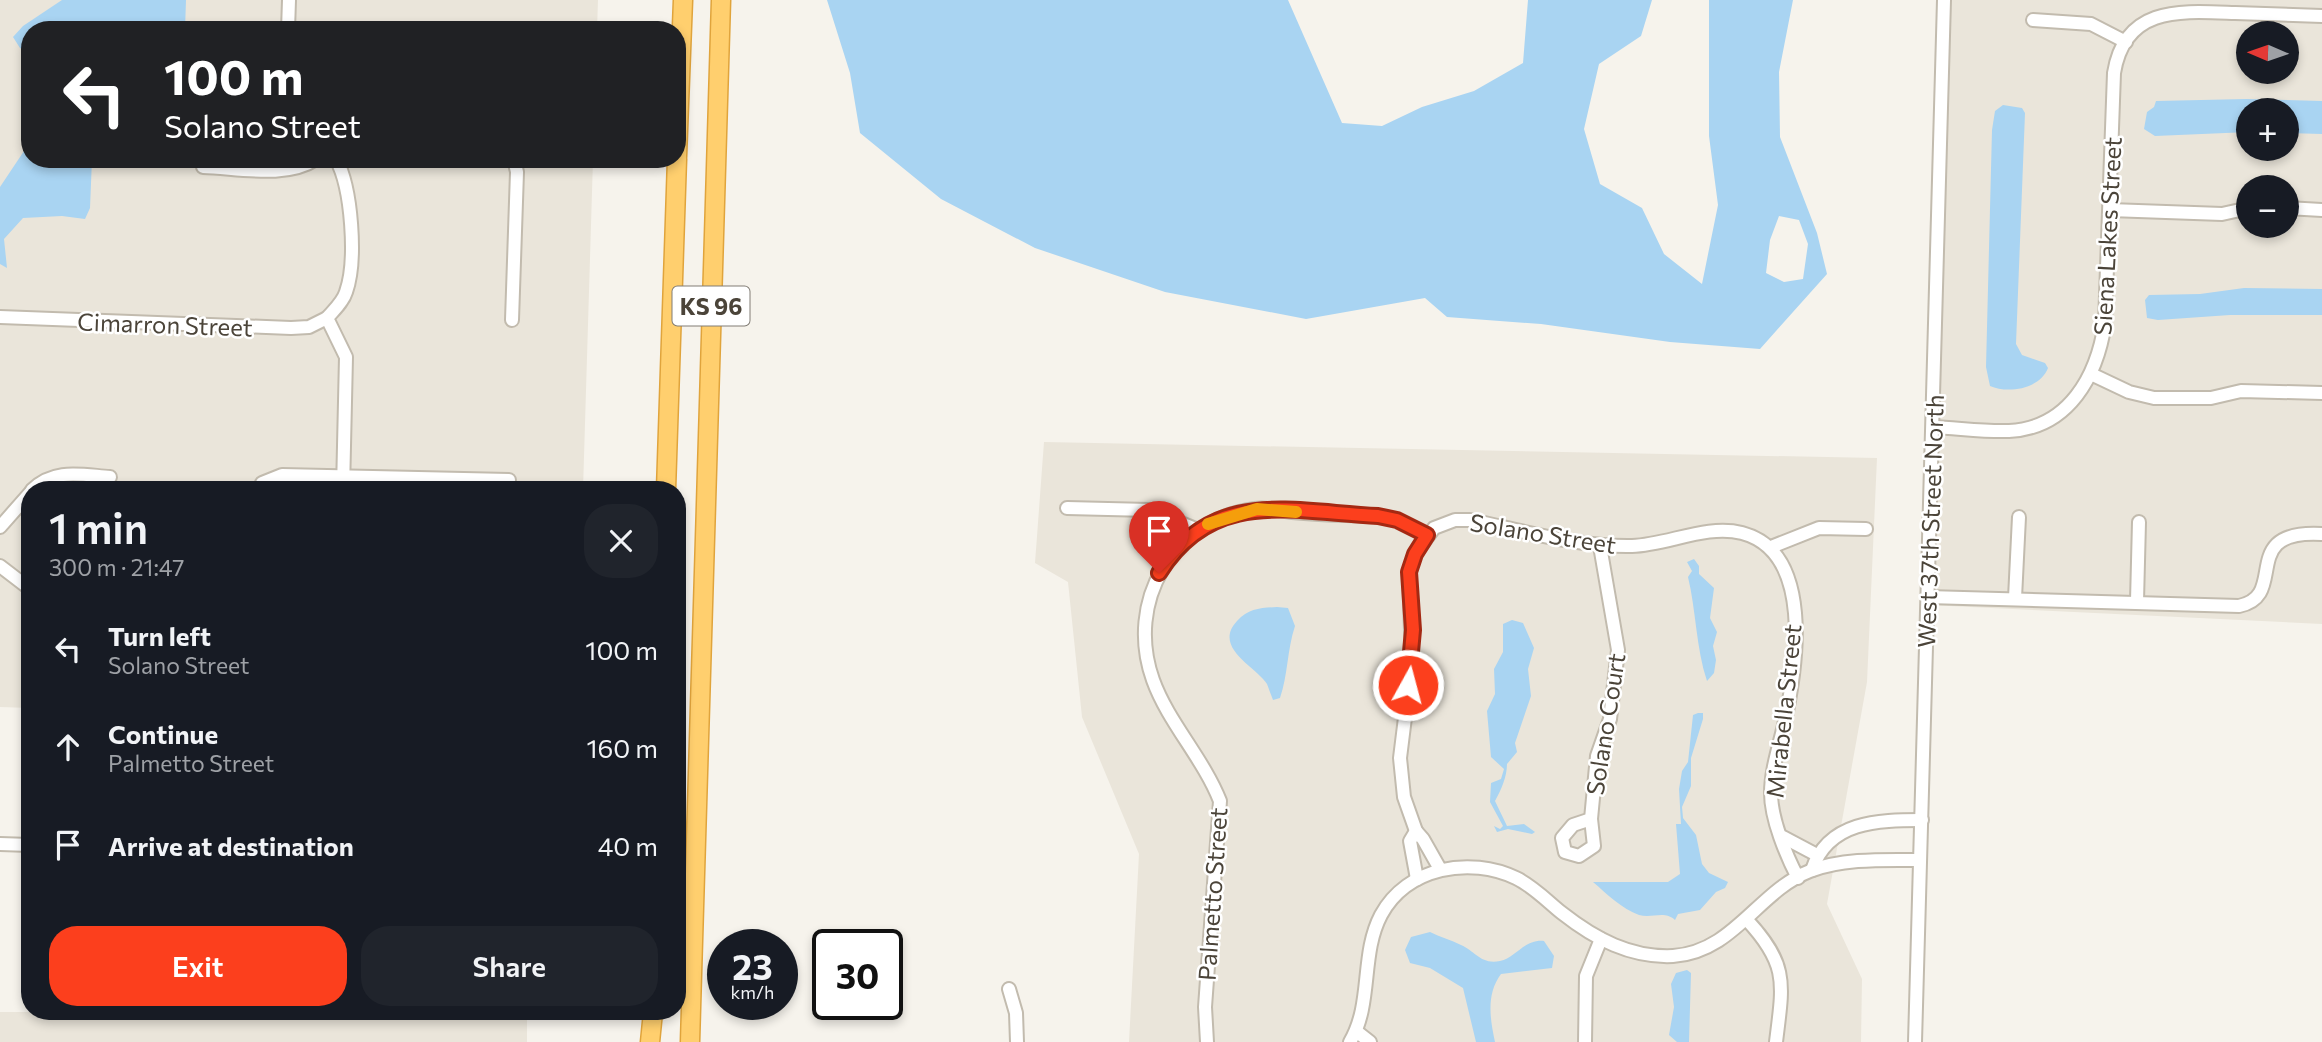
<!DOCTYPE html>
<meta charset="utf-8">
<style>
:root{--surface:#171b24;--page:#20242c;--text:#f1f3f6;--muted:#9ea1a6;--accent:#fc3f1d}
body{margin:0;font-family:Commissioner,sans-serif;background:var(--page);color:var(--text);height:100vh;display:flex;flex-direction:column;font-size:26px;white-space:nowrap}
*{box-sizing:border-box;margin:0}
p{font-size:23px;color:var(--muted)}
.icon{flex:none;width:38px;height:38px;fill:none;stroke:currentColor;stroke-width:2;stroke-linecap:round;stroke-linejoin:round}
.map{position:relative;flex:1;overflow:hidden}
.drawer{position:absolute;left:21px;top:481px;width:665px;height:539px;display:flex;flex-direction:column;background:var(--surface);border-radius:28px;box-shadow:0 4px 10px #0003}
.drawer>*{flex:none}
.hud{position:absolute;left:21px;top:21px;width:665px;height:147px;border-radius:28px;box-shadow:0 4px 10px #0003;background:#202124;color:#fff;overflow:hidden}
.needle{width:46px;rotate:272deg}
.fabs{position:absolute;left:2236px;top:21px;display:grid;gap:14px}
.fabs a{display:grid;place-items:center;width:63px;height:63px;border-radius:50%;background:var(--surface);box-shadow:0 4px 10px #0003;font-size:35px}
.speed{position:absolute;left:707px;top:929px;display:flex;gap:14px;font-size:35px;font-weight:700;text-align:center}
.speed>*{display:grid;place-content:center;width:91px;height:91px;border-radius:50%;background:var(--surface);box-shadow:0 4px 10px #0003;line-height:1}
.speed small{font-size:18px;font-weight:400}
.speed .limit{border:4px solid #111;border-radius:10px;background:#fff;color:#111}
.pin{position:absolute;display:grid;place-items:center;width:60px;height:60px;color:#fff;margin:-72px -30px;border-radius:50% 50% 50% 0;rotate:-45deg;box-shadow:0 0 7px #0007}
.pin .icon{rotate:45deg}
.me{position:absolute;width:77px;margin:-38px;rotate:7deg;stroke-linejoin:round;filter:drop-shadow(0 0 5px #0008)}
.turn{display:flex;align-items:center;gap:24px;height:147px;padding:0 28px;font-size:32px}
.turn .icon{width:91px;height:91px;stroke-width:2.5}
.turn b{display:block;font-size:49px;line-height:60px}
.round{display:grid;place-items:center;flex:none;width:74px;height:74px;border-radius:28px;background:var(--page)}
.overview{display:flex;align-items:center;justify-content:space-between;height:119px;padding:0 28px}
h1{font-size:42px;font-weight:600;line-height:52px}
.button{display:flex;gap:14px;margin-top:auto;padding:14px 28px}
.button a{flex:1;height:80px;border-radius:28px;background:var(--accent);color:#fff;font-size:28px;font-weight:600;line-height:80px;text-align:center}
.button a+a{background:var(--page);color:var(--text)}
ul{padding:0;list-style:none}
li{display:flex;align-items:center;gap:21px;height:98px;padding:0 28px}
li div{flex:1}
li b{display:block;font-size:26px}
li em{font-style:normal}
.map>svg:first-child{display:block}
.residential{fill:#eae5da;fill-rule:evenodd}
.water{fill:#a9d4f2;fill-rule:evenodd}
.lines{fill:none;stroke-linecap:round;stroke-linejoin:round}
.minor-casing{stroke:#c2bbae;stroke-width:16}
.highway-casing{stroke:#e0a43c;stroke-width:21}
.minor{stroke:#fff;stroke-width:12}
.highway{stroke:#ffcf6e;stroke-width:18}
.route-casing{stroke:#a42913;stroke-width:18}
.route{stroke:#fc3f1d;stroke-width:12}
.slow{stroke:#f59e0b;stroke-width:12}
.labels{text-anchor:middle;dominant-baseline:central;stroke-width:5;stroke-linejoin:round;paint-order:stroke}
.shield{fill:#fff;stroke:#817c74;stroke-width:2}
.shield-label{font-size:23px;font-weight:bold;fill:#4b4439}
.street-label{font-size:24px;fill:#4b4439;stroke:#fff}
</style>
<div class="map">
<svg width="2322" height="1042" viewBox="0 0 2322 1042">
<rect width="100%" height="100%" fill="#f6f3ec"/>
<g class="residential">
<path d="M0,0H598L597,30H30V159H593L583,490H30V708L0,707Z"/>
<path d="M1944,0H2322V624L1928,605ZM2249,33H2287V72H2249ZM2249,110H2287V149H2249ZM2249,187H2287V226H2249Z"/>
<path d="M1044,442L1877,458L1867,682L1827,904L1862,979L1861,1042H1129L1139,854L1082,717L1068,582L1035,563Z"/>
<rect x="0" y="1012" width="527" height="30"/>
</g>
<g class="water">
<path d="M62,0H186L185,30H30V53L20,48L13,37L23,26Z"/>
<path d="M827,0H1288L1342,123L1382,126L1422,107L1474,91L1523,63L1528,0H1652L1641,36L1599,64L1584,129L1600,184L1642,208L1664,254L1702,284L1718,205L1709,136V0H1793L1779,72L1780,137L1817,233L1827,274L1760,349L1670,342L1541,324L1447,317L1425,298L1306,319L1165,292L1035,248L941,199L860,133L850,73ZM1779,216L1799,220L1808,244L1803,279L1784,282L1766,273L1770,240Z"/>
<path d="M2246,99L2322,101V134L2287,133V110H2249V132L2155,136L2144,129L2147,112L2154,107L2156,101Z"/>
<path d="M2003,105L2022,108L2025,113L2016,344L2022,355L2045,363L2048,368C2040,389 2008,394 1990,386L1986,367L1992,130L1995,111Z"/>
<path d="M30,142V159H92L90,208L85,219L62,216L23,218L4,239L7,268L0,264V187Z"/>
<path d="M2244,288L2322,289V315H2230L2158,320L2147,318L2145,300L2149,295L2200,294Z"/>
<path d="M1694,559L1699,566V574L1714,588L1710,618L1717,632L1713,646L1716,660L1714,673L1707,681C1696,648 1696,610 1688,577L1692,571L1687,562Z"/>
<path d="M1277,607L1288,608L1295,626C1287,650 1288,675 1280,698L1273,700C1271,695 1269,689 1267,684C1257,667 1212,648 1237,621C1249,608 1261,608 1277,607Z"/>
<path d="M1512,620L1523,623L1534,648L1528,669L1531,696L1515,743L1517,752L1507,764C1507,777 1501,790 1495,801L1507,826L1524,824L1535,832L1532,834L1508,829L1497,832L1494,826L1500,829L1503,826L1490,802L1491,783L1501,779L1504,769L1491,757L1487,711L1495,694L1494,669L1503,652V624Z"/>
<path d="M1698,713H1703V719L1691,758V786L1682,807L1683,818L1696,835L1702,864L1709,873L1728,882L1725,888L1716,892L1700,910L1678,914L1675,920C1664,910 1652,919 1639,915C1622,909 1607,894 1593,882H1668L1680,874L1676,824H1681L1679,789L1682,771L1688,762L1693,715Z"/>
<path d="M1430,932C1440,937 1451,940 1461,945C1475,951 1481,965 1500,961C1516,958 1524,939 1544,941L1554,956L1552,968L1501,974C1486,994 1490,1019 1495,1042H1476L1463,988L1430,968L1410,963L1405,950L1411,937Z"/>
<path d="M1687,970L1691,973L1689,1042H1677L1669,1035L1674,1007L1671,984L1676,973Z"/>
</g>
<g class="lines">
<g class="minor-casing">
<g id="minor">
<path d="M2033,20L2091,24L2126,42"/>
<path d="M288,30L289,0"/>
<path d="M336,159C352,188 357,261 346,292C343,302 334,310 327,318L346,357L343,490"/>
<path d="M203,167C238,168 286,179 316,159"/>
<path d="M2287,208L2322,210"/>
<path d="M2110,210L2222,214L2249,208"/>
<path d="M0,317L291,328L309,327L327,318"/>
<path d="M512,320L517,172L514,159"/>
<path d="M2091,374L2129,392L2154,398H2211L2241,391L2322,393"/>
<path d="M1933,427C1958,428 1984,432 2009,431C2069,428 2097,376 2105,323L2114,73C2125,5 2182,11 2235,13C2264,14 2293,15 2322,16"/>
<path d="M262,483L282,475L509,480"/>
<path d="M32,490C54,468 81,475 110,477"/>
<path d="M1067,508L1149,510L1198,530"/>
<path d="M0,527L30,493"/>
<path d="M1771,547L1819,528L1866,529"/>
<path d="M0,566L30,589"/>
<path d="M1928,597L2239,606C2290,596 2236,529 2322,534"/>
<path d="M2015,598L2019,517"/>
<path d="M2137,601L2139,522"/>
<path d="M1591,819L1594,846L1579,856L1565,852L1562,838L1573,825L1591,819L1597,756L1610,719L1618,650L1600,546"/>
<path d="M1416,831L1404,797L1400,758L1412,661L1409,572L1415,554L1434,528L1455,520H1470C1524,531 1577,547 1632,546C1668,545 1706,524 1742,533C1814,552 1797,665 1785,721C1780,744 1771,769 1771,793C1771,819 1786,855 1798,878"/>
<path d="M1783,837L1817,855"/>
<path d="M0,844L30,845"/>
<path d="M1812,870C1828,821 1878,820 1922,820"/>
<path d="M1417,879L1410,841L1416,831L1423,839L1440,869"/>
<path d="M1747,920C1789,965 1783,984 1776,1042"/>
<path d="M1009,989L1016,1013L1017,1042"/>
<path d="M1356,1031L1370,1042"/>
<path d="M1207,1042L1205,1007L1220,801C1203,758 1168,722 1153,680C1125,602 1172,520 1255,509C1267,507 1280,511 1292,512C1321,515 1349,515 1378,516L1397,520L1427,535"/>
<path d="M1350,1042C1373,1003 1360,955 1381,915C1407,867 1470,856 1516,878C1533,886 1547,901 1562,913C1595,939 1631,958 1673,956C1734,952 1758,891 1810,871C1843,858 1885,860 1920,860"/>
<path d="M1585,1042L1586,976L1601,939"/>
<path d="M1915,1042L1944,0"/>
</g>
</g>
<g class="highway-casing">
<g id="highway">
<path d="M677,156L683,0"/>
<path d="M666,490L677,159"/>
<path d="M650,1042L653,1012"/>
<path d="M690,1042L721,0"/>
</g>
</g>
<use href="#minor" class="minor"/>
<use href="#highway" class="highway"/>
</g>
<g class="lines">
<g class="route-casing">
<path id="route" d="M1159,573C1213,487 1292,512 1378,516L1397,520L1427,535L1415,554L1409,572L1413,630L1408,685"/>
</g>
<use href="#route" class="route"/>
<path class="slow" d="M1208,524L1257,509L1296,512"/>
</g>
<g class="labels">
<rect class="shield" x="672.5" y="286.5" width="77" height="39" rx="5"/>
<g class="shield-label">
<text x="711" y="306">KS 96</text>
</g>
<g class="street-label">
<text transform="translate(2107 236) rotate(-87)">Siena Lakes Street</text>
<text transform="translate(165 324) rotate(2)">Cimarron Street</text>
<text transform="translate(1930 521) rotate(-88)">West 37th Street North</text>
<text transform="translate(1543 533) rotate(9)">Solano Street</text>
<text transform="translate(1783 711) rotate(-84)">Mirabella Street</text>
<text transform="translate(1605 724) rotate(-81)">Solano Court</text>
<text transform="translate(1212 894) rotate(-86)">Palmetto Street</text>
</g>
</g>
</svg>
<div class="fabs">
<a><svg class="needle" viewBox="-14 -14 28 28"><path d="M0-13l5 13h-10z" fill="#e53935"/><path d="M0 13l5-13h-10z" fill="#9ea1a6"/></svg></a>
<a>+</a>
<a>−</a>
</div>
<div class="speed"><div>23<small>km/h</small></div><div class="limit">30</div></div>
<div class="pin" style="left:1159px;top:573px;background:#d93025"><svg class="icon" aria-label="arrive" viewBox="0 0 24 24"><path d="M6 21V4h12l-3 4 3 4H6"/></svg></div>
<svg class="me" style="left:1408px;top:685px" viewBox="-20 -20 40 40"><circle r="17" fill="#fc3f1d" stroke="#fff" stroke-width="3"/><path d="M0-11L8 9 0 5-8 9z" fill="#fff"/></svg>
<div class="hud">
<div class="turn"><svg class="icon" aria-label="left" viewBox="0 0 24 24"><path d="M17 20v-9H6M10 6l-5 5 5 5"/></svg><div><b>100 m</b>Solano Street</div></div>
</div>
<section class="drawer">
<div class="overview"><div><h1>1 min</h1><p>300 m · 21:47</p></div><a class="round"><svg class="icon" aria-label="close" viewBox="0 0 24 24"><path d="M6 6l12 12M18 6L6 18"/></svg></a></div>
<ul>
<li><svg class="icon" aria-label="left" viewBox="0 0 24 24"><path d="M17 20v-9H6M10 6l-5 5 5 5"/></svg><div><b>Turn left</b><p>Solano Street</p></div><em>100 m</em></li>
<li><svg class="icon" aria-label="ahead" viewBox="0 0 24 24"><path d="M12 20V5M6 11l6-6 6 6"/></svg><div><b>Continue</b><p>Palmetto Street</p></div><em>160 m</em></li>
<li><svg class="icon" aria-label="arrive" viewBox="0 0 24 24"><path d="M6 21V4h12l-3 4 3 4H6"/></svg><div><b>Arrive at destination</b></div><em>40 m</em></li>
</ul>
<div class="button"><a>Exit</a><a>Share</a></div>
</section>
</div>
